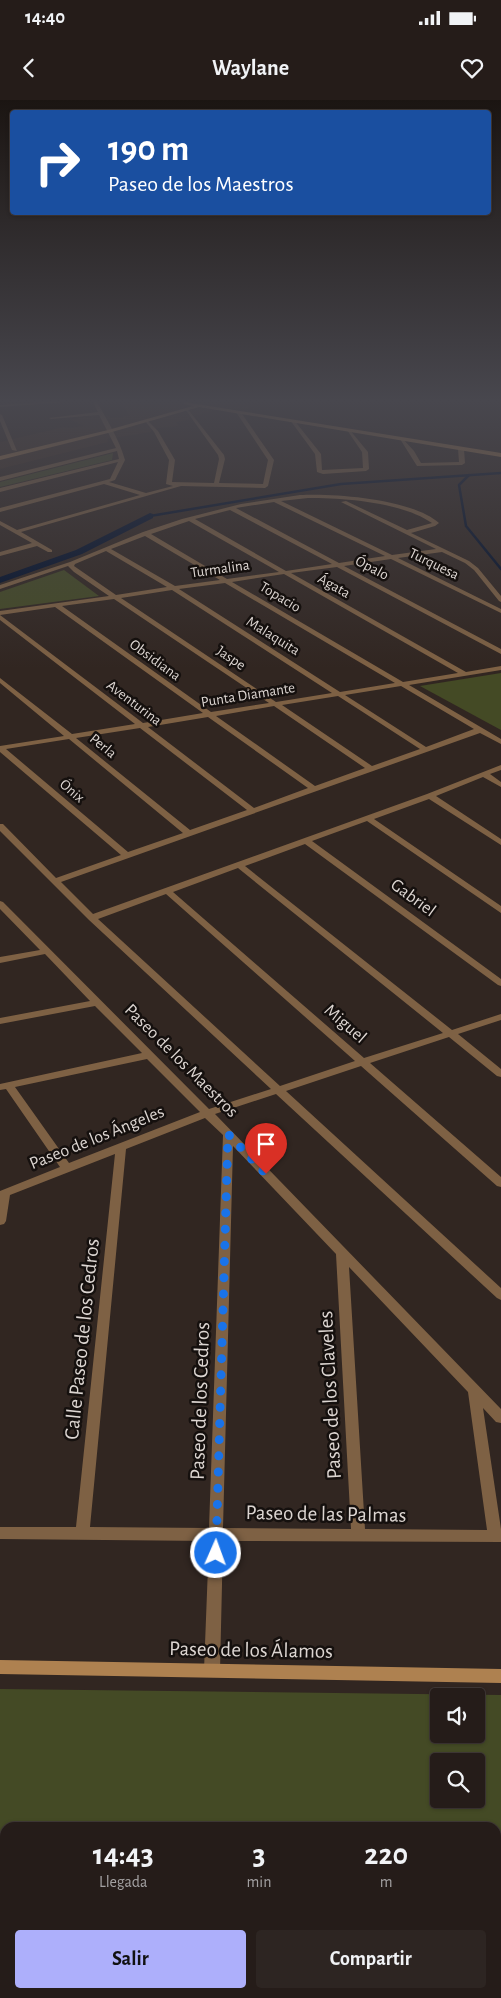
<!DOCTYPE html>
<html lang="es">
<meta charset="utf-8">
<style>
:root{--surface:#251c19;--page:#2d2522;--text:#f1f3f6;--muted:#a3a1a2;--line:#423a38;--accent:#adaffb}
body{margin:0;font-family:"Alegreya Sans",sans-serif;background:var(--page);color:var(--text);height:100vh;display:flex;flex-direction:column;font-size:19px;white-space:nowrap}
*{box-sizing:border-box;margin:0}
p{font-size:16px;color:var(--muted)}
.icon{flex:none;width:28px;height:28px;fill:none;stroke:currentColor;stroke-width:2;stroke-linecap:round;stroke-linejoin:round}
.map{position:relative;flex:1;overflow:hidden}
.panel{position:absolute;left:0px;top:1722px;width:501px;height:176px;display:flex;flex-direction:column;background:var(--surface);border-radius:15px 15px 0 0;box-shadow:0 1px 4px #0004,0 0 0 1px var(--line)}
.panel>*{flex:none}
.top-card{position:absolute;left:10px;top:10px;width:481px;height:105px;border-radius:5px;box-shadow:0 1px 4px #0004,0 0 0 1px var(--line);background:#1a4fa0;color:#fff;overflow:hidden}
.buttons{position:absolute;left:430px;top:1588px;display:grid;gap:10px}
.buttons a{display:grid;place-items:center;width:55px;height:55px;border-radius:5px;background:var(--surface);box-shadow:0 1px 4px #0004,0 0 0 1px var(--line);font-size:25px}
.pin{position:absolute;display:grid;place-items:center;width:42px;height:42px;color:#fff;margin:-51px -21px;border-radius:50% 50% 50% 0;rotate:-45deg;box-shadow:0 0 5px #0007}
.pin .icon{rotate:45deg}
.me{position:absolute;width:55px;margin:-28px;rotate:2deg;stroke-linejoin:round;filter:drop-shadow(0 0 4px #0008)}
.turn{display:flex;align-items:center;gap:18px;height:105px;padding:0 15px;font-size:22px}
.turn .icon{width:65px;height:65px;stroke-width:2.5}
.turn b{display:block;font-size:35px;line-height:42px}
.eta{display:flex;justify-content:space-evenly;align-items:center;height:85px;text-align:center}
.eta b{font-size:30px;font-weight:700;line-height:35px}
.action{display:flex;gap:10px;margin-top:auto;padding:10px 15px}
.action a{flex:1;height:58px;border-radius:5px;background:var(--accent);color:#111;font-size:20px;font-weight:700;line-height:58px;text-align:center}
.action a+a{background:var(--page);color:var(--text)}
.status{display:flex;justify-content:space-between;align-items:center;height:35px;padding:0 25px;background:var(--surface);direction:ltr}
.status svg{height:14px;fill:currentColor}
header{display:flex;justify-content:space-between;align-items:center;height:65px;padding:0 15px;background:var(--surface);font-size:22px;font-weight:700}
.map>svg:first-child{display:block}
.commercial{fill:#3d2c22}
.green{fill:#444a25;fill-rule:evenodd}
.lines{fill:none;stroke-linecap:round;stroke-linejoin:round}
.stream-far1{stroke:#000f2b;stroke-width:2.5}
.stream{stroke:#000f2b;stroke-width:7}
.canal{fill:#000f2b;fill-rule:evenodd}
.street{fill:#7e6144;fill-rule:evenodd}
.secondary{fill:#ae8150;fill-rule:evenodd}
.route{stroke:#1a73e8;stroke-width:9;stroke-dasharray:0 16.2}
.labels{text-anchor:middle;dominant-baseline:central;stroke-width:5;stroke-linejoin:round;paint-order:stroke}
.far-street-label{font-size:15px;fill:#dcd5d1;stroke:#15100e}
.street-label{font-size:18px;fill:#dcd5d1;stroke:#15100e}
.near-street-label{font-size:21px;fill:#dcd5d1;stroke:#15100e}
</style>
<div class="status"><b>14:40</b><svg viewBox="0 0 49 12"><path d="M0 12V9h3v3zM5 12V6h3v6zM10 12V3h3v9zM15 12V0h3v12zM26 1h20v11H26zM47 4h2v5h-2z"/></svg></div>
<header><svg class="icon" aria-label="back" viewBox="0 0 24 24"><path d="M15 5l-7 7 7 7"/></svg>Waylane<svg class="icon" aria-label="heart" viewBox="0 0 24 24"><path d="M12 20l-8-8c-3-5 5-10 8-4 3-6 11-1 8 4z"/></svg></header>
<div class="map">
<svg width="501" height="1898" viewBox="0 0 501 1898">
<rect width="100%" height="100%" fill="#312621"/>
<path class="commercial" d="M122,302H233L254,305L245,310L222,308L189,318L191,320L176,322L178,326L151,329V332L107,339L108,342L0,369V342L64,327L70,328L84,326L71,320L81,317L107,315L111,318L129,316Z"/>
<g class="green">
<path d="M113,353L112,360L0,387V382Z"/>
<path d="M64,470L99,496L0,509V492Z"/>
<path d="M501,573V630L420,586Z"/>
<path d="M0,1589L501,1595V1898L14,1894H496V1728H5V1894H0ZM476,1596V1634H439V1596ZM439,1661H476V1699H439Z"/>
</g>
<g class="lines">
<g class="stream-far1">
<path d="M469,375L459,385L466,426L501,469"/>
<path d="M150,416L341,384L501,373"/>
</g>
<g class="stream">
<path d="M496,1765L501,1763"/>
<path d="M417,1894L418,1898"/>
</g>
<path class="canal" d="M150,413L153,414V418L82,454L0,483V477L76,450Z"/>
<g class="street">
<path d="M44,302H65L0,307V305Z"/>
<path d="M93,302H97C107,320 119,339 125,360L115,380L109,382L146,393L173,386L166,384L169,360L154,332L145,321L147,320L158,331L175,360L172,382L214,383L219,359L218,355L185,309L187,308L224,355L225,359L219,383L263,384L268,360L236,312L240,311L274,360L268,386L265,388L181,386L21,432L52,450V452H48L37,446L0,456V452L32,443L0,425V421L17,430L140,395L104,384L0,412V408L110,379L118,362L0,392V388L119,359L117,351L0,381V377L116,348L99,315L51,319L49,318L98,312Z"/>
<path d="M0,314L2,315L17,351L12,350L0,321Z"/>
<path d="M290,320H294L321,354L322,370L363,368L362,352L347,330L349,329L368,352L369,369L366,371L323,374L317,372L315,354Z"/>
<path d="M402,338L414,351L421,363L459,362L458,349L461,347L464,349L465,363L462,365L417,366L400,339Z"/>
<path d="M300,395C335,393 412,399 439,423L435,426L411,433L469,461L478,468L501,496V502L499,501L474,470L465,463L442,452L398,458L501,509V513L391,459L344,466L501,549V554L337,467L291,473L466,572L501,566V570L409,585L501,639V644L480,633L61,782L93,814L427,694L501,665V670L490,674L501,682V687L483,677L436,696L501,739V745L429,699L374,719L501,806V813L367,721L312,741L501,879V886L498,885L305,744L245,766L452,930L501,914V920L458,934L501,969V977L497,976L449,937L370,963L501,1077V1087L497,1086L361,966L286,991L501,1188V1200L497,1198L276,994L215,1014L501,1309V1323L496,1322L483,1308L501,1429V1442L223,1441L220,1570L217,1575L212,1577L207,1575L204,1570L209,1441L0,1439V1427H76L115,1054L10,1095L6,1121L4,1124L0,1125V1091L60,1067L6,989L0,990V984L142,953L95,906L0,924V918L90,901L45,854L0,863V857L40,850L0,809V801L3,802L209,1009L271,989L89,820L0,731V724H3L56,778L121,755L0,652V646L64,636L0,583V578L72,634L135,624L0,520V515L143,623L203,613L55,507L0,515V511L109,496L74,472L68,466L0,489V485L70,462L143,432L182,419L241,404ZM308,398C345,398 401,402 432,423L407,430L346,401L341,402L436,449L392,455L281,401ZM274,402L385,456L339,463L236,408ZM230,410L332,464L286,471L195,419ZM189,421L279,472L227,479L151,434ZM145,436L220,480L175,486L111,449ZM106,451L167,487L116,495L74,466L75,464ZM284,474L458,573L403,582L232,482ZM225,483L395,583L340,592L179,489ZM172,490L332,593L276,602L121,498ZM114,499L269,603L211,612L62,506ZM401,586L474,629L426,647L345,595ZM338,596L420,649L372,666L282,605ZM274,606L365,668L315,686L216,616ZM208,617L308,688L254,708L148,627ZM140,628L247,710L190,730L76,638ZM69,639L183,733L128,752L6,649ZM238,768L443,933L364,958L173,792ZM166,794L355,961L280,986L98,819ZM147,959L200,1012L69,1063L15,987ZM205,1018L223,1035L209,1428L90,1427L126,1049ZM233,1046L336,1154L351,1429L223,1428ZM349,1167L468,1292L487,1430L365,1429Z"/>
</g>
<g class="secondary">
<path d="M184,302L501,353V357L199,307L112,332L0,360V356L108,330L193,306L184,304Z"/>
<path d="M0,1560L501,1569V1583L0,1574Z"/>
</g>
</g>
<linearGradient id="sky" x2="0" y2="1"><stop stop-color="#1b1512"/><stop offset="0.53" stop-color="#48474e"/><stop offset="1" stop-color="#48474e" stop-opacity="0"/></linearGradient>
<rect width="501" height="568" fill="url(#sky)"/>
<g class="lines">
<path class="route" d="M216,1453L228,1034L266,1074"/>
</g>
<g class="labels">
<g class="far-street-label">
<text transform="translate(434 464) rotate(26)">Turquesa</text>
<text transform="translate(372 468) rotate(28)">Ópalo</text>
<text transform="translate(220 469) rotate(-8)">Turmalina</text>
<text transform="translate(334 486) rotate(29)">Ágata</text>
<text transform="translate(280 497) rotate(31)">Topacio</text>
<text transform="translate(273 536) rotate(32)">Malaquita</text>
<text transform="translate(231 558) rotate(34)">Jaspe</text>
<text transform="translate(155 560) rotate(36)">Obsidiana</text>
<text transform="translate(248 595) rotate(-9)">Punta Diamante</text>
<text transform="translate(134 603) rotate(37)">Aventurina</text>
<text transform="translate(103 646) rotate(39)">Perla</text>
<text transform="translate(72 691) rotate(41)">Ónix</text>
</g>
<g class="street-label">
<text transform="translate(413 798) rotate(36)">Gabriel</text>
<text transform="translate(345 924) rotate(41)">Miguel</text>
<text transform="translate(181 961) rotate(45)">Paseo de los Maestros</text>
<text transform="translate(97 1038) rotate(-22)">Paseo de los Ángeles</text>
</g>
<g class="near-street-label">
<text transform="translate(82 1239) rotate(-84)">Calle Paseo de los Cedros</text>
<text transform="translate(330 1295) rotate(-93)">Paseo de los Claveles</text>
<text transform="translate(200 1301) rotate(-88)">Paseo de los Cedros</text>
<text transform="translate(326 1414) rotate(1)">Paseo de las Palmas</text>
<text transform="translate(251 1550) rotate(1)">Paseo de los Álamos</text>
</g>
</g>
</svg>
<div class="buttons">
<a><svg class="icon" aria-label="sound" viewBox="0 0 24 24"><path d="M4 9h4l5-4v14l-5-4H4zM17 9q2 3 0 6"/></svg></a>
<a><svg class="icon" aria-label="search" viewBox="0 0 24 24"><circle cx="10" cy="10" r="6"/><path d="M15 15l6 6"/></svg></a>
</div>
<div class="pin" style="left:266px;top:1074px;background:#d93025"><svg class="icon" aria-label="arrive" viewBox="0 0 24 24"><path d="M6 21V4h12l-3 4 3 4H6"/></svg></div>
<svg class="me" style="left:216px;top:1453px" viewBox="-20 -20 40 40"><circle r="17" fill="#1a73e8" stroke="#fff" stroke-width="3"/><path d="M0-11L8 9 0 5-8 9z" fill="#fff"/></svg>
<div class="top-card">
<div class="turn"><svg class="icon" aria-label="right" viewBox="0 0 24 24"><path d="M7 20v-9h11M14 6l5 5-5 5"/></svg><div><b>190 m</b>Paseo de los Maestros</div></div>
</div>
<section class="panel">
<div class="eta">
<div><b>14:43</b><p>Llegada</p></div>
<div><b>3</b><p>min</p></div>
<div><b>220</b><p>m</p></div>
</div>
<div class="action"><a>Salir</a><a>Compartir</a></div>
</section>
</div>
